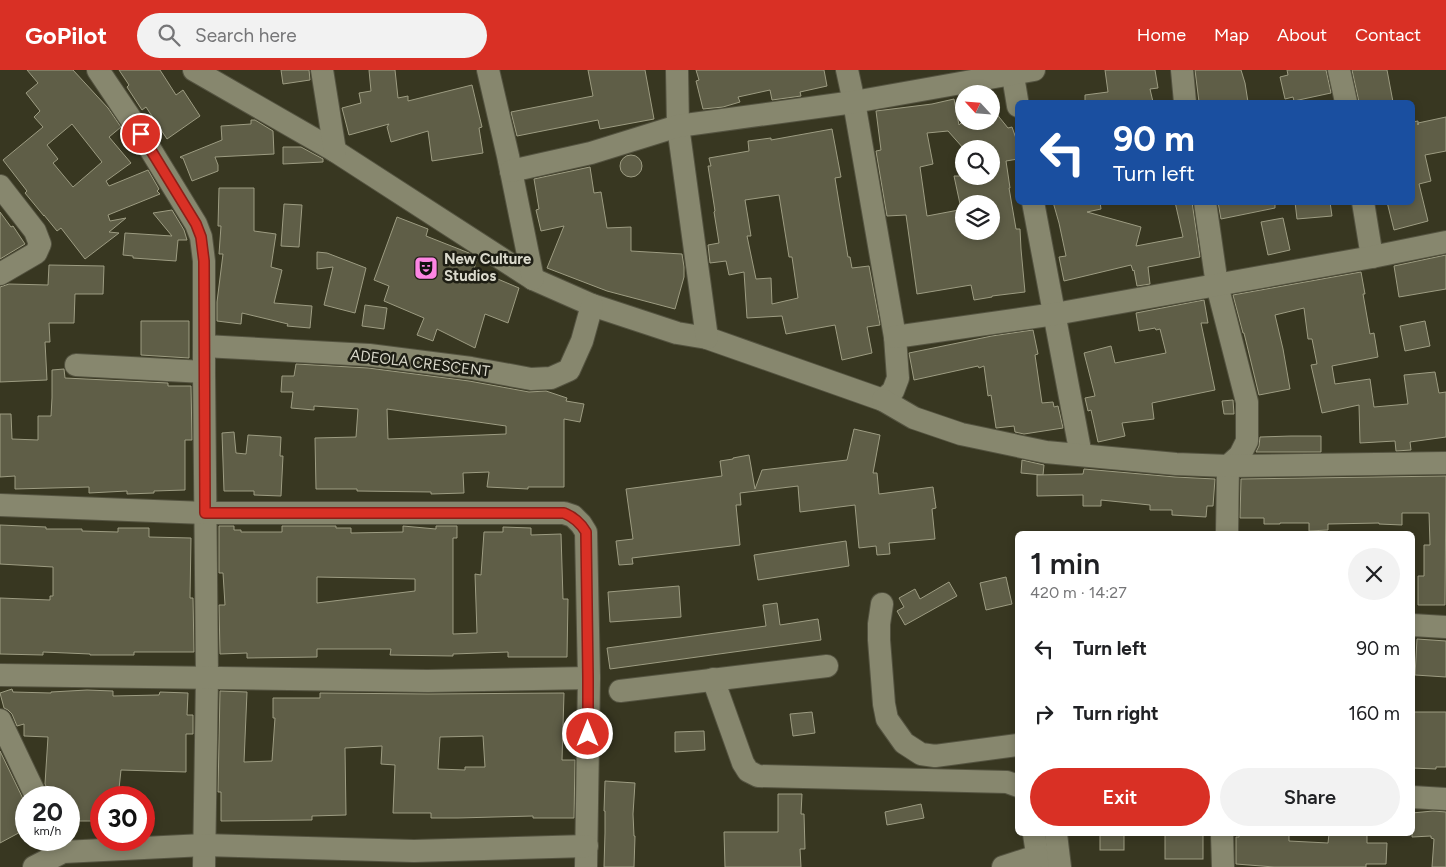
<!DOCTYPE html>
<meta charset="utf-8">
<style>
:root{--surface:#fff;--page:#f2f2f2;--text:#202124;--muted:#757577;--accent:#d93025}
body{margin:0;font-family:Figtree,sans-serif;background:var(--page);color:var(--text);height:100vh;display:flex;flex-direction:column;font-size:19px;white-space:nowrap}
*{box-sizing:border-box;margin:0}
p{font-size:16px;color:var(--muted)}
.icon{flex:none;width:28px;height:28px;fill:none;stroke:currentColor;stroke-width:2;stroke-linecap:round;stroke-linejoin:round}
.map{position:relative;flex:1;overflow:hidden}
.side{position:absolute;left:1015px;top:461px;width:400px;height:305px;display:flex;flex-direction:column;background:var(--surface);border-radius:8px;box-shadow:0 2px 8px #0003}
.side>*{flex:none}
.top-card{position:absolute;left:1015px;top:30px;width:400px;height:105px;border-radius:8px;box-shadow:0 2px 8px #0003;background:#1a4fa0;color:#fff;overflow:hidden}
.needle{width:32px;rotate:296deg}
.fabs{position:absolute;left:955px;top:15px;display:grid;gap:10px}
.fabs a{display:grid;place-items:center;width:45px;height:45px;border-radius:50%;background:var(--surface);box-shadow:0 2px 8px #0003;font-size:25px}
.speed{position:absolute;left:15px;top:716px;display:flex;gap:10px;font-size:25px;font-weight:700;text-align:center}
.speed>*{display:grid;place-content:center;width:65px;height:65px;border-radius:50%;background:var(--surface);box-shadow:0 2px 8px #0003;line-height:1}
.speed small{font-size:12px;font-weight:400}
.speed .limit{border:8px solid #d22;background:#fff;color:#111}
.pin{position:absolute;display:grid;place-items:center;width:42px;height:42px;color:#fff;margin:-21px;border:2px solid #fff;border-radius:50%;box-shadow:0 1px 5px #0007}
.me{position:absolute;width:55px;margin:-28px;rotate:0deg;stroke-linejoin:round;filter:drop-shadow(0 0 4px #0008)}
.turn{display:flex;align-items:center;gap:18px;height:105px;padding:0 15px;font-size:22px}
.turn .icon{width:65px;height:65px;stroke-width:2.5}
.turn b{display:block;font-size:35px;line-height:42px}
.round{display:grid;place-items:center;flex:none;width:52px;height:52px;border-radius:26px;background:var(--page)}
.headline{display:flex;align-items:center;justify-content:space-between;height:85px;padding:0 15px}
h1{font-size:30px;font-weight:600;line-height:38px}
.cta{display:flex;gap:10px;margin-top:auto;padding:10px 15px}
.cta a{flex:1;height:58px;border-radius:30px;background:var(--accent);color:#fff;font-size:20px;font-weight:600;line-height:58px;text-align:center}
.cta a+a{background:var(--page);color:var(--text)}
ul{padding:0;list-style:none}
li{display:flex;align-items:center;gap:15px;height:65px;padding:0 15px}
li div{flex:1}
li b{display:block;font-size:19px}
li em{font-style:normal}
header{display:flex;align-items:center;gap:30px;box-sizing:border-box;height:70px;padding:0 25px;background:var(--accent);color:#fff}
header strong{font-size:24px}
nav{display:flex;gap:28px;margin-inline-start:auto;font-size:18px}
.search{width:350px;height:45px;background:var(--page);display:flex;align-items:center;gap:12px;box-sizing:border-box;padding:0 18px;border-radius:28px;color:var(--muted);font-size:19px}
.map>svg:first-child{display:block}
.building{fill:#5f5e47;stroke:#9d9c82;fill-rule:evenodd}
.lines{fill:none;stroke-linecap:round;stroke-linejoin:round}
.minor-casing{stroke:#545340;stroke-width:24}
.minor{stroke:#87876e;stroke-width:22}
.route-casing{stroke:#8d1f18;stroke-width:12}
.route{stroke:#d93025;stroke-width:9}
.labels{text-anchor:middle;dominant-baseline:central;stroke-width:5;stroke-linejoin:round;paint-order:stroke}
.poi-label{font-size:15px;font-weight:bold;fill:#dbdacd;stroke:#1e1e14;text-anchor:start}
.street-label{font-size:15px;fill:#dbdacd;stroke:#1e1e14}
</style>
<header>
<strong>GoPilot</strong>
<div class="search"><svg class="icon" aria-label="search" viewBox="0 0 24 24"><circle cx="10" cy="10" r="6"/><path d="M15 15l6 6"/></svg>Search here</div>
<nav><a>Home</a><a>Map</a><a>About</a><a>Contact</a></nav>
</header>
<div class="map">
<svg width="1446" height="797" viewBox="0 0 1446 797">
<rect width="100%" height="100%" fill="#383721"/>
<g class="building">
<path d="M27,0H73L108,38L121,57L109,67L131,93L106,111L109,116L148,100L159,119L157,121L160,124L108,145L110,151L126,148L109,162L119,163L85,189L61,158L57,161L44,145V146L25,123L27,121L3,90L43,57L34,47L40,41L26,23L38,13ZM72,54L102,92L73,117L53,93L58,89L47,75Z"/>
<path d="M119,0H160L176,25L183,20L200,46L167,69L146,37L142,40L127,17L129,15Z"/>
<path d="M281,0H309L310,10L283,14Z"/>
<path d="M369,0H395L398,28L408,26V31L472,15L482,57L479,58L483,83L432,91L428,61L391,72L387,57L389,54L349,65L342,38L361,33L359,23L371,21Z"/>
<path d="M588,0H645L654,49L600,59L598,50L517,66L511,42L593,26Z"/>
<path d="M696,0H824L827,16L800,22L801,26L772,30L770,20L738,27L740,32L723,37L703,39L696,11L699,10Z"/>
<path d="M1105,0H1155L1158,18L1150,19L1153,32H1085V25L1108,22Z"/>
<path d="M1195,0H1241L1245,13L1248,32H1199Z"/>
<path d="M1287,0H1326L1331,23L1294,31L1293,27L1285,29L1280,7L1288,5Z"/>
<path d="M1352,0H1387L1393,32H1359Z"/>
<path d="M954,29L959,55L963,51H991V37L1008,58L1012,57L1018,74V89L1006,91L1010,118H1009L1016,159H1020L1021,179L1025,222L992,226V227L974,230L971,215L917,224L906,145L887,146L876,81L881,80L876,41L932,34ZM948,61L964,79H991V106H954L960,134H991V161H964V139L927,146L920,97L933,94L927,63Z"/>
<path d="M1446,47V81L1425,85L1431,111L1419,114L1428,151L1394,160L1387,132H1412V52L1418,51V55V53Z"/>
<path d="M251,50H255L273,61L274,84L215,87L218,95V101L192,111L183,88H181L180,87L222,70L221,56L251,54Z"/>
<path d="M832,59L841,107L835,108L848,187H850L852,198L869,196L880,255L867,257L872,283L842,290L835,255L786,264L782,246L747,248L744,202L729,205L726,191L710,193L708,175L719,173L714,142L715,141L708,96H711L709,88L749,81L748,71L771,68V70ZM779,125L789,187H792L798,228L772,234L771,208L756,209L747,166H751L745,130Z"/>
<path d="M283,77H301L323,89V92L283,94Z"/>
<circle cx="631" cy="96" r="11"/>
<path d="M590,97L594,123L601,122L607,158L631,157V181L682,184L684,197V207L675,239L607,221L547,198L564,156L541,161L536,140L539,139L534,109Z"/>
<path d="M219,118H254V161L276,164L271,197L282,200L274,233L312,236L310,258L287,256L288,254L242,243L241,254L217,251V232L223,184H219L221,156H218Z"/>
<path d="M1053,132H1100L1101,139L1087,142L1141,157L1136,176L1183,167L1175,132H1192L1200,187L1148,197L1150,214L1137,216L1134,200L1133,201L1131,195L1064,211L1059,187L1066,186L1059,153Z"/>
<path d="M1218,132H1275V138L1221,149Z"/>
<path d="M1295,132H1330L1332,146L1297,149Z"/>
<path d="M284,134L302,135L299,177L281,176Z"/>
<path d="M172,140L184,160L187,170H178L176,191L133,188V186L123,185L125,163L172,166L153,143Z"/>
<path d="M0,142L11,157L13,156L25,174L0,189Z"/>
<path d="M397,147L428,159L426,166L469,183L477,189L474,199L519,218L508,253L485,244L475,278L437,259L433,271L417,265L424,248L384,231L389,216L374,210Z"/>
<path d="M1283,148L1290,180L1268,185L1261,152Z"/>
<path d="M317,182L327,183L366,198L355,243L324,235L333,197L317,199Z"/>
<path d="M1446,185V219L1399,227L1394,196Z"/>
<path d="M49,195L104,196L103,224H75L74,253H49L50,272H45L47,310L0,312V217L9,214L48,215Z"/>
<path d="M1361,202L1365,224H1363L1370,264L1374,263L1378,287L1332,296L1335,314L1370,309L1374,337L1408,334L1404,305L1435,302L1439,323L1446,322V367L1410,372L1411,380L1396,381L1395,371L1360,373L1359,335L1322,343L1311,295L1317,294L1312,269H1308L1304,238L1275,245L1283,279L1290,319L1259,325L1244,263H1243L1233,225Z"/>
<path d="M1204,230L1208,253H1201L1215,320L1152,333L1154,349L1122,353L1125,366L1098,372L1091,340L1088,341L1085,328L1095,326L1084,283L1111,276L1115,293L1166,283L1160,259L1156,260L1155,258L1139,261L1136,243Z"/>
<path d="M365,235L387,238L384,259L362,256Z"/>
<path d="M141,251H189V288L141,285Z"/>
<path d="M1425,251L1430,276L1405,281L1400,256Z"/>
<path d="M1033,260L1038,284L1035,285L1042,333L1053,332L1054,337L1058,336L1063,358L1024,364L1015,362L1014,356L996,358L991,325L988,326L984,296L979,298L978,296L914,310L909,283L992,266Z"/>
<path d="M296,294L368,298L469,311L529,322L546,321L567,328L566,331L584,334L580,352L564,349V417H528V419L487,417L489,402L463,403L464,423L431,424V422L357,421V419H316L315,368L356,367L358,339L314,336V340L291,338L293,322H281L282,306H294ZM387,339L506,356V364L388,369Z"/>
<path d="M64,299L65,308L168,313V316H191L192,370H185V420L154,421V423L127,424V421L89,423V417L15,419V406L0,407V344H11L12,369L38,370V346H51L52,328V300Z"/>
<path d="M1233,330L1234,344H1224L1222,331Z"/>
<path d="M854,359L880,365L873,403H877L879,424L933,417L936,438L932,439L935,469L889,473L890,484L877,485L876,476L859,478L855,435L800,442L798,416L740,423L741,435H736L740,475L632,488L633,494L619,495L616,471L633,469L626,419L722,406L720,391L733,389V388L749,385L755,419L762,400L847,390Z"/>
<path d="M234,362L236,383L246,384L248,365L281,367L280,386H283L281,426L254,425V421H224L222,363Z"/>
<path d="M1291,366H1321V382H1256L1259,376L1260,367Z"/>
<path d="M1022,390L1044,395L1043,405L1021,403Z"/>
<path d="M1084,399L1175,407L1215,409L1213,436H1207L1206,447L1172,445V440H1150V435L1101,430V436H1083V425L1037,426V405L1083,404Z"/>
<path d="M1446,406L1445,535H1418V506H1424V475H1430L1429,443H1402V455L1379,454V453L1328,454V460L1309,461V453H1280V454H1264V448H1240L1241,409Z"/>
<path d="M0,455L46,457V459H82V461L118,462V458H149V467L191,468L190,528H193L194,582H134V585H90V584L43,582V585L0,584V528L50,530V526H53V497L0,494Z"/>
<path d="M219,456H234V460H241V462H282V456H336V458H351V463L403,462V456L436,459V456H457V468H453V564L477,563L475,504L481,505L484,462H503V457L531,458V465L561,464L563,529H568L567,587H508V582L453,584V586L390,585L391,579H317V587L247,588V583L220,584L219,535H225L223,503H219ZM317,507L415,509V521L317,533Z"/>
<path d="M846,471L849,496L758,510L754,485Z"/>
<path d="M1006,507L1012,534L986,540L980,513Z"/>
<path d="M949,512L957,526L905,555L897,541L904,537L899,528L915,519L920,529Z"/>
<path d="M679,516L681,547L610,552L608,522Z"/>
<path d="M777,533L780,555L818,549L821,570L610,599L607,578L766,556L763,535Z"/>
<path d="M1417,569L1446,571V607L1415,605Z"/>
<path d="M12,619L13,622L51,623V622L87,620L113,621V626L159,625L160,622L188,623L187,645H193V664H186V702L121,700L118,728H101V751H69V728H54V718H47L45,714L48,667L24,666V654L17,656L12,644L8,640L4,638L0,623Z"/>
<path d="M220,621L247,622L244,692L272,691L275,648H273V628H320V623L428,624L564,623L562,690H575L574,748H533V746L458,748H431V743H393L395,695L381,694L382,676L345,678L346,745L312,746V750L221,751V722H218ZM483,666L485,697H465V700L438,699L440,667Z"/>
<path d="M812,642L815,663L793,666L790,644Z"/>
<path d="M1412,642H1446V697H1436V699L1412,698Z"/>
<path d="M704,661L705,680L675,682V662Z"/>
<path d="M0,681L26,735V759L0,773Z"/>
<path d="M605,711L635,713L633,744L634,766H635L634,797H604L605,763V741H604Z"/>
<path d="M778,724H802L801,744H804L805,779H800L801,797H725L724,762H778Z"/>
<path d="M921,734L924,748L887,755L885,742Z"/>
<path d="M1433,741L1446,742V797H1432L1434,769L1431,768V766L1412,767V743Z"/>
<rect x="1100" y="764" width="24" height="16"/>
<rect x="1165" y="764" width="38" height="25"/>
<path d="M1239,764H1289V771L1328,773L1329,764H1367V773H1387L1386,794H1366V797H1274L1236,794V767H1239Z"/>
</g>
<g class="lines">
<g class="minor-casing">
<g id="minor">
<path d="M98,0L141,64L196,154L201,167L204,191V302L207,607L204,797"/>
<path d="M194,0L335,81L533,209L592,235L677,263L707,268L883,330L893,321L898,308L895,267L854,32L847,0"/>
<path d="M322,0L335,81"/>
<path d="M488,0L508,86L533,209"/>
<path d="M677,0L678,56L707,268"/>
<path d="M1012,0L1018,36"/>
<path d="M1182,0L1185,32"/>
<path d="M1339,0L1346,32"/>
<path d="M511,101L591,83L678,56L854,32L1034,0"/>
<path d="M0,116L35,161L40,174L36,183L0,204"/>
<path d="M1033,132L1081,385"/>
<path d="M1205,132L1217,215L1247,332V371L1240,385L1228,396L1227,464"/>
<path d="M1363,132L1372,187"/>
<path d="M895,267L1055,244L1372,187L1446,172"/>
<path d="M204,276L369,285L471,298L531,309L551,308L569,300L582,271L592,235"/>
<path d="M76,295L204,302"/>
<path d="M883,330L914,348L961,364L1046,382L1176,394L1228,396L1446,393"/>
<path d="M0,435L205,443H564L573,446L581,454L586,462L589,608L586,797"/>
<path d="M882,534L879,554V570L884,634L887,649L904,673L921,684L935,686L1018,675"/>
<path d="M1412,555L1446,557"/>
<path d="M0,605L428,611L589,608"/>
<path d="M713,609L743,693L748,701L758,706L1007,712L1018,716"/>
<path d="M620,621L827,596"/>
<path d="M0,650L37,728"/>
<path d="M1412,727L1446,729"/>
<path d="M1034,764L1039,797"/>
<path d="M1056,764L1060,797"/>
<path d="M1222,764L1223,797"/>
<path d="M34,797L63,782L204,775L414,781L587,776"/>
<path d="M1003,797L1037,786"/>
</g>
</g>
<use href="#minor" class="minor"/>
</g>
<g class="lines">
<g class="route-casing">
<path id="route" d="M141,64L196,154L201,167L204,191L205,443H564C574,447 580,452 586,462L588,608V664"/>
</g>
<use href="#route" class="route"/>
</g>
<defs>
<g id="theatre-square" transform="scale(1.25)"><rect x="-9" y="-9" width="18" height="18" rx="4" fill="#fd86e3" stroke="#1e1e14"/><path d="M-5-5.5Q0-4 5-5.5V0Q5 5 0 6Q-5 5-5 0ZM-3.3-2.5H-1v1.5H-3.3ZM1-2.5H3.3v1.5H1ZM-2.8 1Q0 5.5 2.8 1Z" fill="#111"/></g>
</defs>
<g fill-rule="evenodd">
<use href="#theatre-square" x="426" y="198"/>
</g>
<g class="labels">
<g class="poi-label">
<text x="444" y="189">New Culture<tspan x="444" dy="17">Studios</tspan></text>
</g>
<g class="street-label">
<text transform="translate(420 293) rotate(7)">ADEOLA CRESCENT</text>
</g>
</g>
</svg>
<div class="fabs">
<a><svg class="needle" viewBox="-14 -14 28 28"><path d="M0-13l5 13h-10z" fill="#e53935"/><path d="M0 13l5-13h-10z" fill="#757577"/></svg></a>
<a><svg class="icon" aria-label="search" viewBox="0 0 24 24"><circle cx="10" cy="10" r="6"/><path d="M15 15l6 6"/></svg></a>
<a><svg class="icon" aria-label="layers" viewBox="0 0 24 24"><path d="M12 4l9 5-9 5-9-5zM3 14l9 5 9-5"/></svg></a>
</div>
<div class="speed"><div>20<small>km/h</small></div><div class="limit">30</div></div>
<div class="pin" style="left:141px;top:64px;background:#d93025"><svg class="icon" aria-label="arrive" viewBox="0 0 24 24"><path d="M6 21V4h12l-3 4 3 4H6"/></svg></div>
<svg class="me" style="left:588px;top:664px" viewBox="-20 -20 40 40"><circle r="17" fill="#d93025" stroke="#fff" stroke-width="3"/><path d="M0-11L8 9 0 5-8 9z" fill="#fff"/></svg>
<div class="top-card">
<div class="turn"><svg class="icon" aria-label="left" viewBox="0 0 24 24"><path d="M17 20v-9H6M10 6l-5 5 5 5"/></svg><div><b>90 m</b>Turn left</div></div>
</div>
<section class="side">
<div class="headline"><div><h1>1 min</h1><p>420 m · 14:27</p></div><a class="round"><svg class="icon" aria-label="close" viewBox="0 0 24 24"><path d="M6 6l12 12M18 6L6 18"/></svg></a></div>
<ul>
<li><svg class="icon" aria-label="left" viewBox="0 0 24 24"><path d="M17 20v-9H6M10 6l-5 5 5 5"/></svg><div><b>Turn left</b></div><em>90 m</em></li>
<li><svg class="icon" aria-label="right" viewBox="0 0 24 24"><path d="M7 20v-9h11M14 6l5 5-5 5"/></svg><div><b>Turn right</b></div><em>160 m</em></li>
</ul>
<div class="cta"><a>Exit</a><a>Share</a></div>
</section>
</div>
